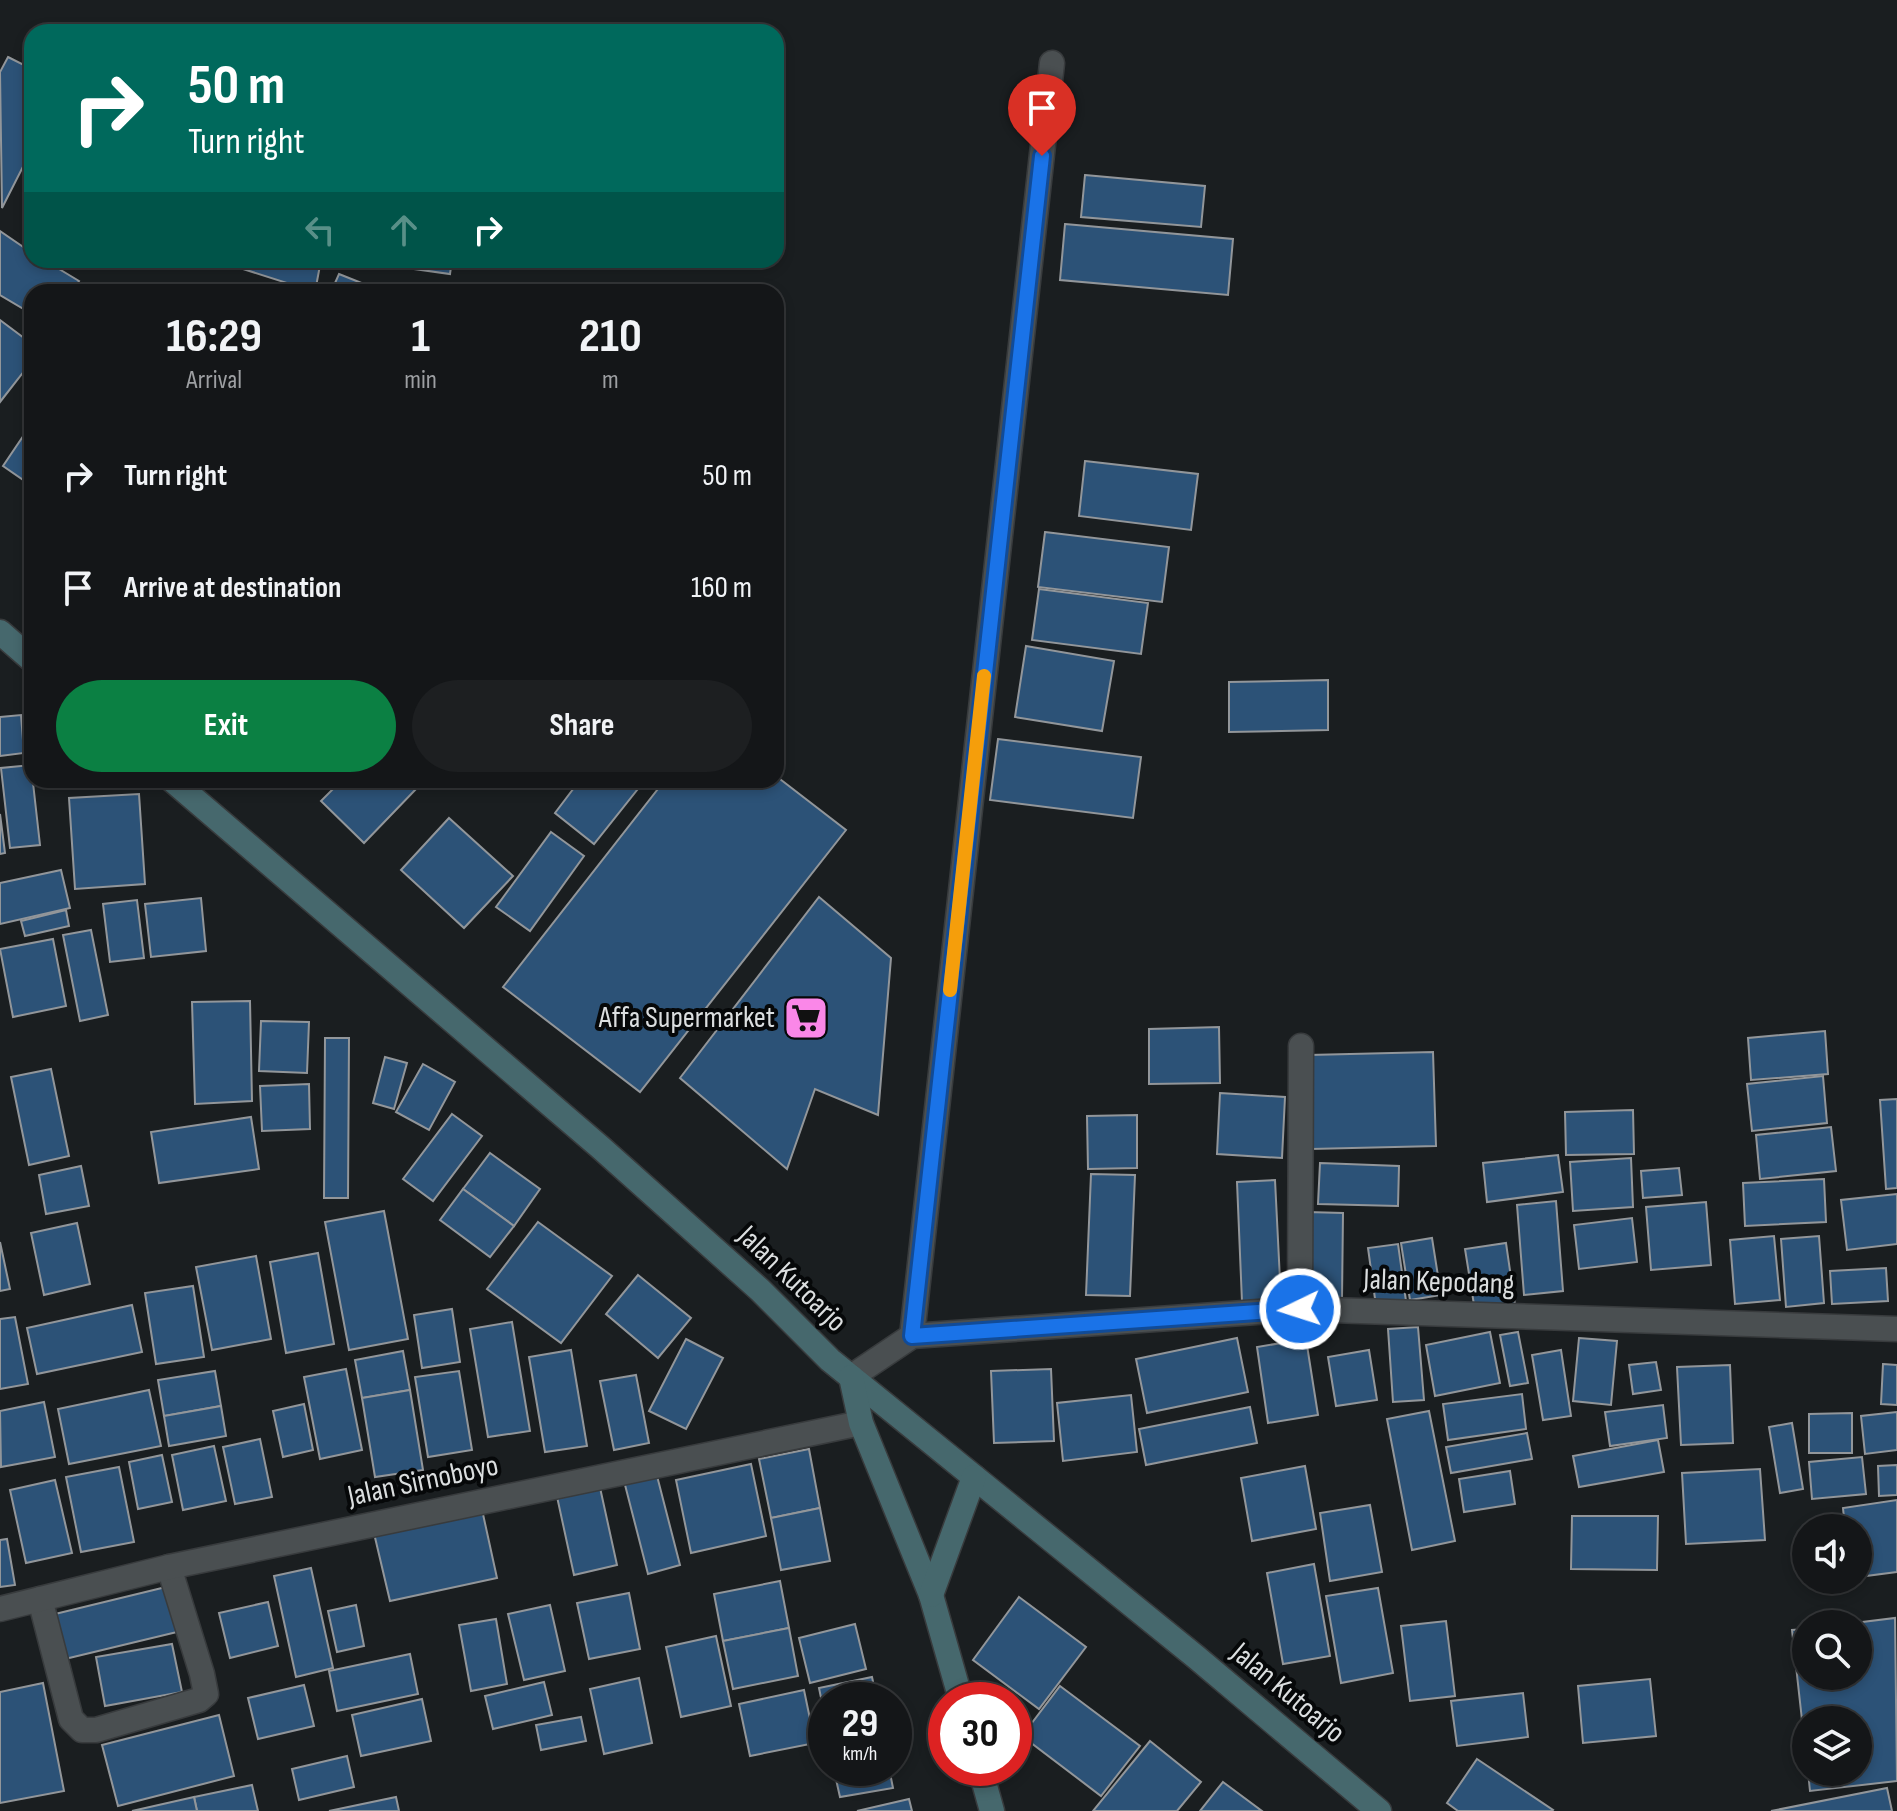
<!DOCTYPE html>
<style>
:root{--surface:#141618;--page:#1d1f21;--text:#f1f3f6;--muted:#9d9fa2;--line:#333537;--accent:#0b8043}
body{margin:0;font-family:"Sofia Sans Condensed",sans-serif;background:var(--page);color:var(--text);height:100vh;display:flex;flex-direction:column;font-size:30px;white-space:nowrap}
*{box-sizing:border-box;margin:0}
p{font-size:26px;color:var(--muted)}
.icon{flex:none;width:44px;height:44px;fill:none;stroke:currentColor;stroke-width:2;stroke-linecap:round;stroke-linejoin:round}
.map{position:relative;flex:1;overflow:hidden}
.details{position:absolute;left:24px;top:284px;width:760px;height:504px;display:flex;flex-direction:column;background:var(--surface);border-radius:24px;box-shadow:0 4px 12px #0003,0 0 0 2px var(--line)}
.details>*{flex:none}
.guide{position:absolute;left:24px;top:24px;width:760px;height:244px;border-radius:24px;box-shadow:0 4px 12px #0003,0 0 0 2px var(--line);background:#00695c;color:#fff;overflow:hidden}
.tools{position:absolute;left:1792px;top:1514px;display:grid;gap:16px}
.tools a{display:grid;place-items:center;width:80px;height:80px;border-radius:50%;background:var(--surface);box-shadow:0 4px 12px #0003,0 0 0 2px var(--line);font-size:40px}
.speed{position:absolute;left:808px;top:1682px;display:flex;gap:16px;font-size:40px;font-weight:700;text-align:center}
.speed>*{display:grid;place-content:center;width:104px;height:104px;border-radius:50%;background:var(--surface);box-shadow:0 4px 12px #0003,0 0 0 2px var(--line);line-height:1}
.speed small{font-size:20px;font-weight:400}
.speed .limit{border:12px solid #d22;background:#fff;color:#111}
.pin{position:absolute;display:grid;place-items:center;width:68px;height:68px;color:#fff;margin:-82px -34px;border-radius:50% 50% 50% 0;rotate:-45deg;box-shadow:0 0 8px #0007}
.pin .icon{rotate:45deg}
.me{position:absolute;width:88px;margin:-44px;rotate:266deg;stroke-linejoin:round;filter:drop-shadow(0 0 6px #0008)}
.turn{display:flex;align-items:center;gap:28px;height:168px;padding:0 32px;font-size:36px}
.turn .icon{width:104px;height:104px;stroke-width:2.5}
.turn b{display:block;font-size:56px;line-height:68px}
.lanes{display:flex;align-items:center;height:76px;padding:0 32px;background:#0003;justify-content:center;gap:40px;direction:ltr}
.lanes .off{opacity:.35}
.eta{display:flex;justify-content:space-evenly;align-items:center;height:136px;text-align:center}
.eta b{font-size:48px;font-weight:700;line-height:56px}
.cta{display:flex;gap:16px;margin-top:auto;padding:16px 32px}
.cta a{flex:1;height:92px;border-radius:48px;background:var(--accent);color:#fff;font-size:32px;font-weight:700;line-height:92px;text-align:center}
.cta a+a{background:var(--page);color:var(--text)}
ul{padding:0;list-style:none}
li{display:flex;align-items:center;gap:24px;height:112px;padding:0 32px}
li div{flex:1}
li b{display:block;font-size:30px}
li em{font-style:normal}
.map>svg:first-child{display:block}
.building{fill:#2c5277;stroke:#92969a;stroke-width:2}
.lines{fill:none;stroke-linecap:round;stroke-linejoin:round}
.minor-casing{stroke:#383b3d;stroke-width:27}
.secondary-casing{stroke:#383b3d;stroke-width:27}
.minor{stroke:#4a4f51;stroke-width:24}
.secondary{stroke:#46686d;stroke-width:24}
.route-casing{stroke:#114b97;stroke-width:20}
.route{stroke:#1a73e8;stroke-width:14}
.slow{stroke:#f59e0b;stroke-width:14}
.labels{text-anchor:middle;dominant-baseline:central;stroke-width:8;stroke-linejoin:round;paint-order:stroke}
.poi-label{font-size:30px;fill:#dbdedf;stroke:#060809;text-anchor:end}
.street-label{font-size:30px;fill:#dbdedf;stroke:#060809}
</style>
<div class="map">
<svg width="1897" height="1811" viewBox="0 0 1897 1811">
<rect width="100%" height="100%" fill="#1a1e20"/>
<g class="building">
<path d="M8,57L32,69V149L2,208L0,72Z"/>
<path d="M1085,175L1205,186L1201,227L1081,217Z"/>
<path d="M1065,224L1233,239L1228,295L1060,280Z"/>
<path d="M0,231L32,253V260H44L79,281L72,292H32V314L0,295Z"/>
<path d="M215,260H321L315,292Z"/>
<path d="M350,260H452L450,274Z"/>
<path d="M339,274L384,292H331Z"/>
<path d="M0,320L32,344V361L0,402Z"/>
<path d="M32,423V486L3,466Z"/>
<path d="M1085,461L1198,474L1191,530L1079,516Z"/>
<path d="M1045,532L1169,547L1162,602L1038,587Z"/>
<path d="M1039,589L1148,603L1141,654L1032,640Z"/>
<path d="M1026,646L1114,661L1102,731L1015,717Z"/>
<path d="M1328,680V730L1229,732V682Z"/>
<path d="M21,715L24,753L0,756V717Z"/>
<path d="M998,739L1141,757L1133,818L990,800Z"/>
<path d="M31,765L40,845L10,848L1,768Z"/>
<path d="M776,776L846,830L640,1092L503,987L665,780H776Z"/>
<path d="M342,780H411L418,787L364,843L321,801Z"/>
<path d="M580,780H645L594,844L555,813Z"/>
<path d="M139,794L145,884L75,889L69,798Z"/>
<path d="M0,814L5,853L0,854Z"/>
<path d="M449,818L513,876L464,928L401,870Z"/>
<path d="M551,832L584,856L530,931L496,907Z"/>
<path d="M61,870L70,908L0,924V883Z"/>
<path d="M819,897L891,958L878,1115L815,1089L787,1169L680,1078Z"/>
<path d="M201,898L206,951L151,957L145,904Z"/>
<path d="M137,900L144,958L110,962L103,904Z"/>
<path d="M66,910L69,926L25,936L21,921Z"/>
<path d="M91,930L108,1015L80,1021L63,935Z"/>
<path d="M53,939L66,1006L13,1017L0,949Z"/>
<path d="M250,1001L252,1101L195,1104L192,1002Z"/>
<path d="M261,1021L309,1022L307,1073L259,1071Z"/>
<path d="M1219,1027L1220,1083L1149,1084V1029Z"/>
<path d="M1825,1031L1828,1074L1751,1080L1748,1038Z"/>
<path d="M325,1038H349L348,1198H324Z"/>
<path d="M1433,1052L1436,1146L1311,1149L1309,1055Z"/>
<path d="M385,1057L407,1063L394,1109L373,1103Z"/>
<path d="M423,1064L455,1082L429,1130L396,1112Z"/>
<path d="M51,1069L69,1156L29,1165L11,1077Z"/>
<path d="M1823,1076L1827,1123L1752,1131L1747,1084Z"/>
<path d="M309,1084L310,1129L262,1131L260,1086Z"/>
<path d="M1220,1093L1285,1097L1282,1158L1217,1154Z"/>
<path d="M1897,1099V1188L1886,1189L1880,1100Z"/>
<path d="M1633,1110L1634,1154L1566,1155L1565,1112Z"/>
<path d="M452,1114L482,1136L433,1201L403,1179Z"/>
<path d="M1137,1115V1168L1088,1169L1087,1116Z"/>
<path d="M251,1117L259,1169L159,1183L151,1132Z"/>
<path d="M1831,1127L1836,1171L1760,1179L1756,1135Z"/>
<path d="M490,1153L540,1189L514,1226L463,1189Z"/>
<path d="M1558,1155L1563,1192L1487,1202L1483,1163Z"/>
<path d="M1631,1158L1633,1207L1573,1211L1570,1162Z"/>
<path d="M1320,1163L1399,1166L1398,1206L1318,1204Z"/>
<path d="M81,1166L89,1206L46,1214L39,1175Z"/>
<path d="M1679,1168L1682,1195L1643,1198L1641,1171Z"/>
<path d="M1091,1174L1135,1175L1130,1296L1086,1295Z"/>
<path d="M1824,1179L1826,1222L1745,1226L1743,1183Z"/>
<path d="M1275,1180L1281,1300L1242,1302L1237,1182Z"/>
<path d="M463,1189L514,1226L490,1257L440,1220Z"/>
<path d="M1897,1194V1244L1847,1250L1841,1200Z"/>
<path d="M1556,1201L1563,1291L1524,1295L1517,1205Z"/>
<path d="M1706,1202L1711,1265L1651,1270L1646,1207Z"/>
<path d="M384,1211L408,1339L349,1350L325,1222Z"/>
<path d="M1307,1212L1343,1213L1342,1299H1306Z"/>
<path d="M1632,1218L1637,1262L1579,1269L1574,1225Z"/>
<path d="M538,1222L612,1276L561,1343L487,1289Z"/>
<path d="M77,1223L90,1284L44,1295L31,1233Z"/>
<path d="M1774,1236L1780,1300L1735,1304L1730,1240Z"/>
<path d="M1819,1236L1824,1303L1786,1307L1781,1239Z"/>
<path d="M1432,1238L1441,1295L1410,1300L1401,1243Z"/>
<path d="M0,1242L10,1289L0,1291Z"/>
<path d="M1506,1243L1515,1305L1475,1311L1465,1249Z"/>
<path d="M1398,1244L1406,1301L1376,1306L1368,1248Z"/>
<path d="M318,1253L334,1344L286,1353L270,1262Z"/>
<path d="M256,1256L271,1339L212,1350L196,1267Z"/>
<path d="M1886,1268L1888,1301L1832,1304L1830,1271Z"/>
<path d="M638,1275L691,1318L658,1358L606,1314Z"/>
<path d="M193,1286L204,1357L156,1364L145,1293Z"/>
<path d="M132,1305L142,1352L37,1374L27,1328Z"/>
<path d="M452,1309L460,1362L422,1368L414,1315Z"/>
<path d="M15,1317L28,1384L0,1389V1319Z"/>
<path d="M512,1322L530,1431L488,1437L470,1329Z"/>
<path d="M1418,1327L1424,1400L1393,1402L1388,1329Z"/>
<path d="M1490,1332L1500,1383L1435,1396L1426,1345Z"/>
<path d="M1518,1332L1528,1383L1510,1386L1500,1335Z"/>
<path d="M1237,1338L1248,1392L1147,1413L1136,1359Z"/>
<path d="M1579,1338L1617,1341L1611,1405L1573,1401Z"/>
<path d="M686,1339L723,1358L686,1429L649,1411Z"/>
<path d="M1306,1339L1318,1415L1268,1423L1257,1347Z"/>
<path d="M571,1350L587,1446L545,1452L529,1357Z"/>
<path d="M1369,1350L1377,1400L1336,1406L1328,1357Z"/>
<path d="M1561,1350L1571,1416L1543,1420L1532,1355Z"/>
<path d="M403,1351L410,1390L362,1398L355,1360Z"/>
<path d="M1656,1362L1661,1390L1633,1394L1629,1365Z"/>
<path d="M1883,1364L1897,1365V1405L1881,1404Z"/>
<path d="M1730,1365L1733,1443L1681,1445L1677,1367Z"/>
<path d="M346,1369L362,1450L320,1459L304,1377Z"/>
<path d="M1051,1369L1054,1441L994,1443L991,1371Z"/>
<path d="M215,1371L221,1406L164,1416L158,1380Z"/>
<path d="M459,1371L472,1450L428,1457L415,1377Z"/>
<path d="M636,1375L649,1443L614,1450L600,1381Z"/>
<path d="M149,1390L161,1446L69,1464L58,1409Z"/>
<path d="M410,1390L423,1470L375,1477L362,1398Z"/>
<path d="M1522,1394L1526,1429L1448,1440L1443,1404Z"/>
<path d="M1131,1395L1137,1452L1063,1461L1057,1403Z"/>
<path d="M44,1402L55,1457L1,1467L0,1411Z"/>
<path d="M304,1404L313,1450L283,1457L273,1411Z"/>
<path d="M1663,1405L1667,1438L1610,1446L1605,1412Z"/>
<path d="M221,1406L226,1436L169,1446L164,1416Z"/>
<path d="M1250,1407L1257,1443L1146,1465L1139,1429Z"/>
<path d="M1429,1411L1455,1541L1412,1550L1387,1419Z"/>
<path d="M1897,1412V1450L1865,1454L1861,1416Z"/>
<path d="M1852,1413V1453H1809V1414Z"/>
<path d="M1792,1423L1803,1489L1780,1493L1769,1427Z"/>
<path d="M1527,1433L1532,1459L1451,1473L1446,1447Z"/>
<path d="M260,1439L272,1497L235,1504L223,1447Z"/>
<path d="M1658,1440L1664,1472L1579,1487L1573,1456Z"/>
<path d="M214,1446L226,1501L183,1510L172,1455Z"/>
<path d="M809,1449L820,1508L771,1518L759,1459Z"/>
<path d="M162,1455L172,1502L138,1509L129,1462Z"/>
<path d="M1862,1457L1866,1494L1812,1499L1809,1462Z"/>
<path d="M751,1464L766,1536L691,1553L676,1480Z"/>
<path d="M1897,1465V1495L1879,1496L1878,1466Z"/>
<path d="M1305,1466L1316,1529L1252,1541L1241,1478Z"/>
<path d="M119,1467L134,1542L81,1552L66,1477Z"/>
<path d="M1760,1469L1765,1540L1686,1544L1682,1473Z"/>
<path d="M1510,1471L1515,1504L1464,1512L1459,1479Z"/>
<path d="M656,1472L680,1565L648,1574L624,1481Z"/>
<path d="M55,1480L72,1553L26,1563L10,1490Z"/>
<path d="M599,1483L617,1565L574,1575L556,1492Z"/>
<path d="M1897,1500V1572L1858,1577V1528H1845L1843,1508Z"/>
<path d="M481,1505L497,1578L390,1601L373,1529Z"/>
<path d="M1370,1505L1382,1572L1330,1581L1320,1513Z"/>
<path d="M820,1508L830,1561L781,1570L771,1518Z"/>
<path d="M1572,1516H1658L1657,1570L1571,1569Z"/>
<path d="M7,1539L15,1585L0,1587V1540Z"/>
<path d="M1314,1564L1330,1656L1283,1664L1267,1573Z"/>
<path d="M311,1568L333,1668L296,1677L274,1576Z"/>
<path d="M780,1581L789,1628L723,1641L714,1594Z"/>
<path d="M166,1587L177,1632L65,1659L55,1614Z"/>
<path d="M1378,1588L1393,1673L1341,1683L1326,1596Z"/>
<path d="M629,1593L640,1649L589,1659L577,1603Z"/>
<path d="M1019,1597L1086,1647L1039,1709L973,1660Z"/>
<path d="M268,1602L278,1646L230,1658L219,1613Z"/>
<path d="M356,1605L364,1646L337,1652L328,1611Z"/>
<path d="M550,1605L565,1671L524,1680L508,1614Z"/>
<path d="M1895,1618L1897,1781L1810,1791L1808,1772H1858V1720H1806V1756L1792,1630L1806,1629V1676H1858V1624H1846Z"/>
<path d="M496,1619L507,1684L471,1691L459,1625Z"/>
<path d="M1446,1621L1455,1696L1410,1701L1401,1626Z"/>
<path d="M855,1624L866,1669L810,1683L799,1638Z"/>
<path d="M789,1628L798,1676L733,1689L723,1641Z"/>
<path d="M716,1636L731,1706L681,1717L666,1647Z"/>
<path d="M172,1644L182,1692L105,1706L96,1657Z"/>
<path d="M410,1654L418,1694L337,1711L329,1671Z"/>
<path d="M872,1677L877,1700H826V1722L819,1688Z"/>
<path d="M639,1678L652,1743L604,1754L590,1689Z"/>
<path d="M1650,1679L1656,1736L1583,1743L1578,1686Z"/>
<path d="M544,1682L552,1715L493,1729L485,1696Z"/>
<path d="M43,1683L64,1791L0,1803V1692Z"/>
<path d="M304,1685L314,1726L258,1739L248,1698Z"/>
<path d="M1060,1686L1140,1746L1101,1796L1022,1736Z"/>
<path d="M804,1690L815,1743L750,1756L739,1704Z"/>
<path d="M1523,1693L1528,1737L1457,1746L1451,1701Z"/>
<path d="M422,1699L431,1741L361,1756L352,1715Z"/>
<path d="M219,1715L234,1776L118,1806L102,1745Z"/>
<path d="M581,1717L586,1741L541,1750L536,1725Z"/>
<path d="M1150,1741L1201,1782L1177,1811H1093Z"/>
<path d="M347,1756L354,1787L299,1800L292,1769Z"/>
<path d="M1477,1759L1553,1810L1552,1811H1458L1447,1803Z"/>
<path d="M834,1768H877L835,1775Z"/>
<path d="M877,1768H889L893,1788L840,1797L835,1775Z"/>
<path d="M1223,1782L1262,1811H1200Z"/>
<path d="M252,1785L258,1811H197L194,1797Z"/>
<path d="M1887,1788L1892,1811H1771Z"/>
<path d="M194,1797L197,1811H132Z"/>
<path d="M396,1797L399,1811H329Z"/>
<path d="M909,1799L912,1811H857Z"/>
</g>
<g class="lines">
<g class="minor-casing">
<g id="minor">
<path d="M1300,1309L1301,1046"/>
<path d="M912,1336L1052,63"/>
<path d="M851,1377L912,1336L1300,1309L1897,1329"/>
<path d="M40,1599L71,1719L82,1730H96L199,1700L206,1694L202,1674L169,1567"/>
<path d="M0,1609L169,1567L861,1423"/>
</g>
</g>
<g class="secondary-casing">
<g id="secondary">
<path d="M0,632L32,660"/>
<path d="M172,780L600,1147L760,1290L830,1360L1196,1657L1379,1811"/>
<path d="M851,1377L861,1423L931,1595L961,1700"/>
<path d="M931,1595L974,1477"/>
<path d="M980,1768L992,1811"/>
</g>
</g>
<use href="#minor" class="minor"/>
<use href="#secondary" class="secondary"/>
</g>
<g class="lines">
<g class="route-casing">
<path id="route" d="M1042,156L912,1336L1300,1309"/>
</g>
<use href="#route" class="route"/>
<path class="slow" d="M950,990L984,676"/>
</g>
<defs>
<g id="supermarket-square" transform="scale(2.3)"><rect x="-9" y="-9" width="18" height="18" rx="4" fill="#fa87e8" stroke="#060809"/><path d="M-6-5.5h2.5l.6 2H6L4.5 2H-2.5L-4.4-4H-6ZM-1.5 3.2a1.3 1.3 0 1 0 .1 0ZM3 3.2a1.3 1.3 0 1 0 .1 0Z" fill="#111"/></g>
</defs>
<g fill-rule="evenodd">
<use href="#supermarket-square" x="806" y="1018"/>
</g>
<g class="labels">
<g class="poi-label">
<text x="775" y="1018">Affa Supermarket</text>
</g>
<g class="street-label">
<text transform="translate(792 1279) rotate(44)">Jalan Kutoarjo</text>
<text transform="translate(1439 1282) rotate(2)">Jalan Kepodang</text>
<text transform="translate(423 1481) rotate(-12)">Jalan Sirnoboyo</text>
<text transform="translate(1288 1693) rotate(40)">Jalan Kutoarjo</text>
</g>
</g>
</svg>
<div class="tools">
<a><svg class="icon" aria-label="sound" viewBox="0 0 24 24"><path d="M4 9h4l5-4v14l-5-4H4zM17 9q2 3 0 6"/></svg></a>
<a><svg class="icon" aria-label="search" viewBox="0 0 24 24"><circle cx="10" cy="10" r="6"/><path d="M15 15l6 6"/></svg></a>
<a><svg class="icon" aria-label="layers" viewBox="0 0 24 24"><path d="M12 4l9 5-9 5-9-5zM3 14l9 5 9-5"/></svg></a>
</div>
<div class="speed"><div>29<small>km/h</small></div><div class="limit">30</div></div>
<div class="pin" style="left:1042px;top:156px;background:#d93025"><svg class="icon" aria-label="arrive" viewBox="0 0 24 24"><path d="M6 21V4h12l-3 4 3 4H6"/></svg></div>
<svg class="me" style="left:1300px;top:1309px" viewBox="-20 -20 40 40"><circle r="17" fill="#1a73e8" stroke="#fff" stroke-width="3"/><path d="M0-11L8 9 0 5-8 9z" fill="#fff"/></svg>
<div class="guide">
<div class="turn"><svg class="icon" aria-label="right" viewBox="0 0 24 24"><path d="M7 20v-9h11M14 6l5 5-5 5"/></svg><div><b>50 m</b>Turn right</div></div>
<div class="lanes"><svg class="icon off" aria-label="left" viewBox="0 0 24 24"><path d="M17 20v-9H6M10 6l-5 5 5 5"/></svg><svg class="icon off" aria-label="ahead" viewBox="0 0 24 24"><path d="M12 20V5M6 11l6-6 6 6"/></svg><svg class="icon" aria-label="right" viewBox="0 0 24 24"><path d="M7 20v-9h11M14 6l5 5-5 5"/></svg></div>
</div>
<section class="details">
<div class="eta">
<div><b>16:29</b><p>Arrival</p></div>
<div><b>1</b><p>min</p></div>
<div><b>210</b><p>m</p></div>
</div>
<ul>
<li><svg class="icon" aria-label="right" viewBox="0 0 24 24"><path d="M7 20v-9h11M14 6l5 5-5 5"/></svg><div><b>Turn right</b></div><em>50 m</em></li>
<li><svg class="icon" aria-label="arrive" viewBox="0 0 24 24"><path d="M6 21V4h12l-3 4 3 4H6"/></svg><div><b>Arrive at destination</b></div><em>160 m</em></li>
</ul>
<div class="cta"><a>Exit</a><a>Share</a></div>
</section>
</div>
